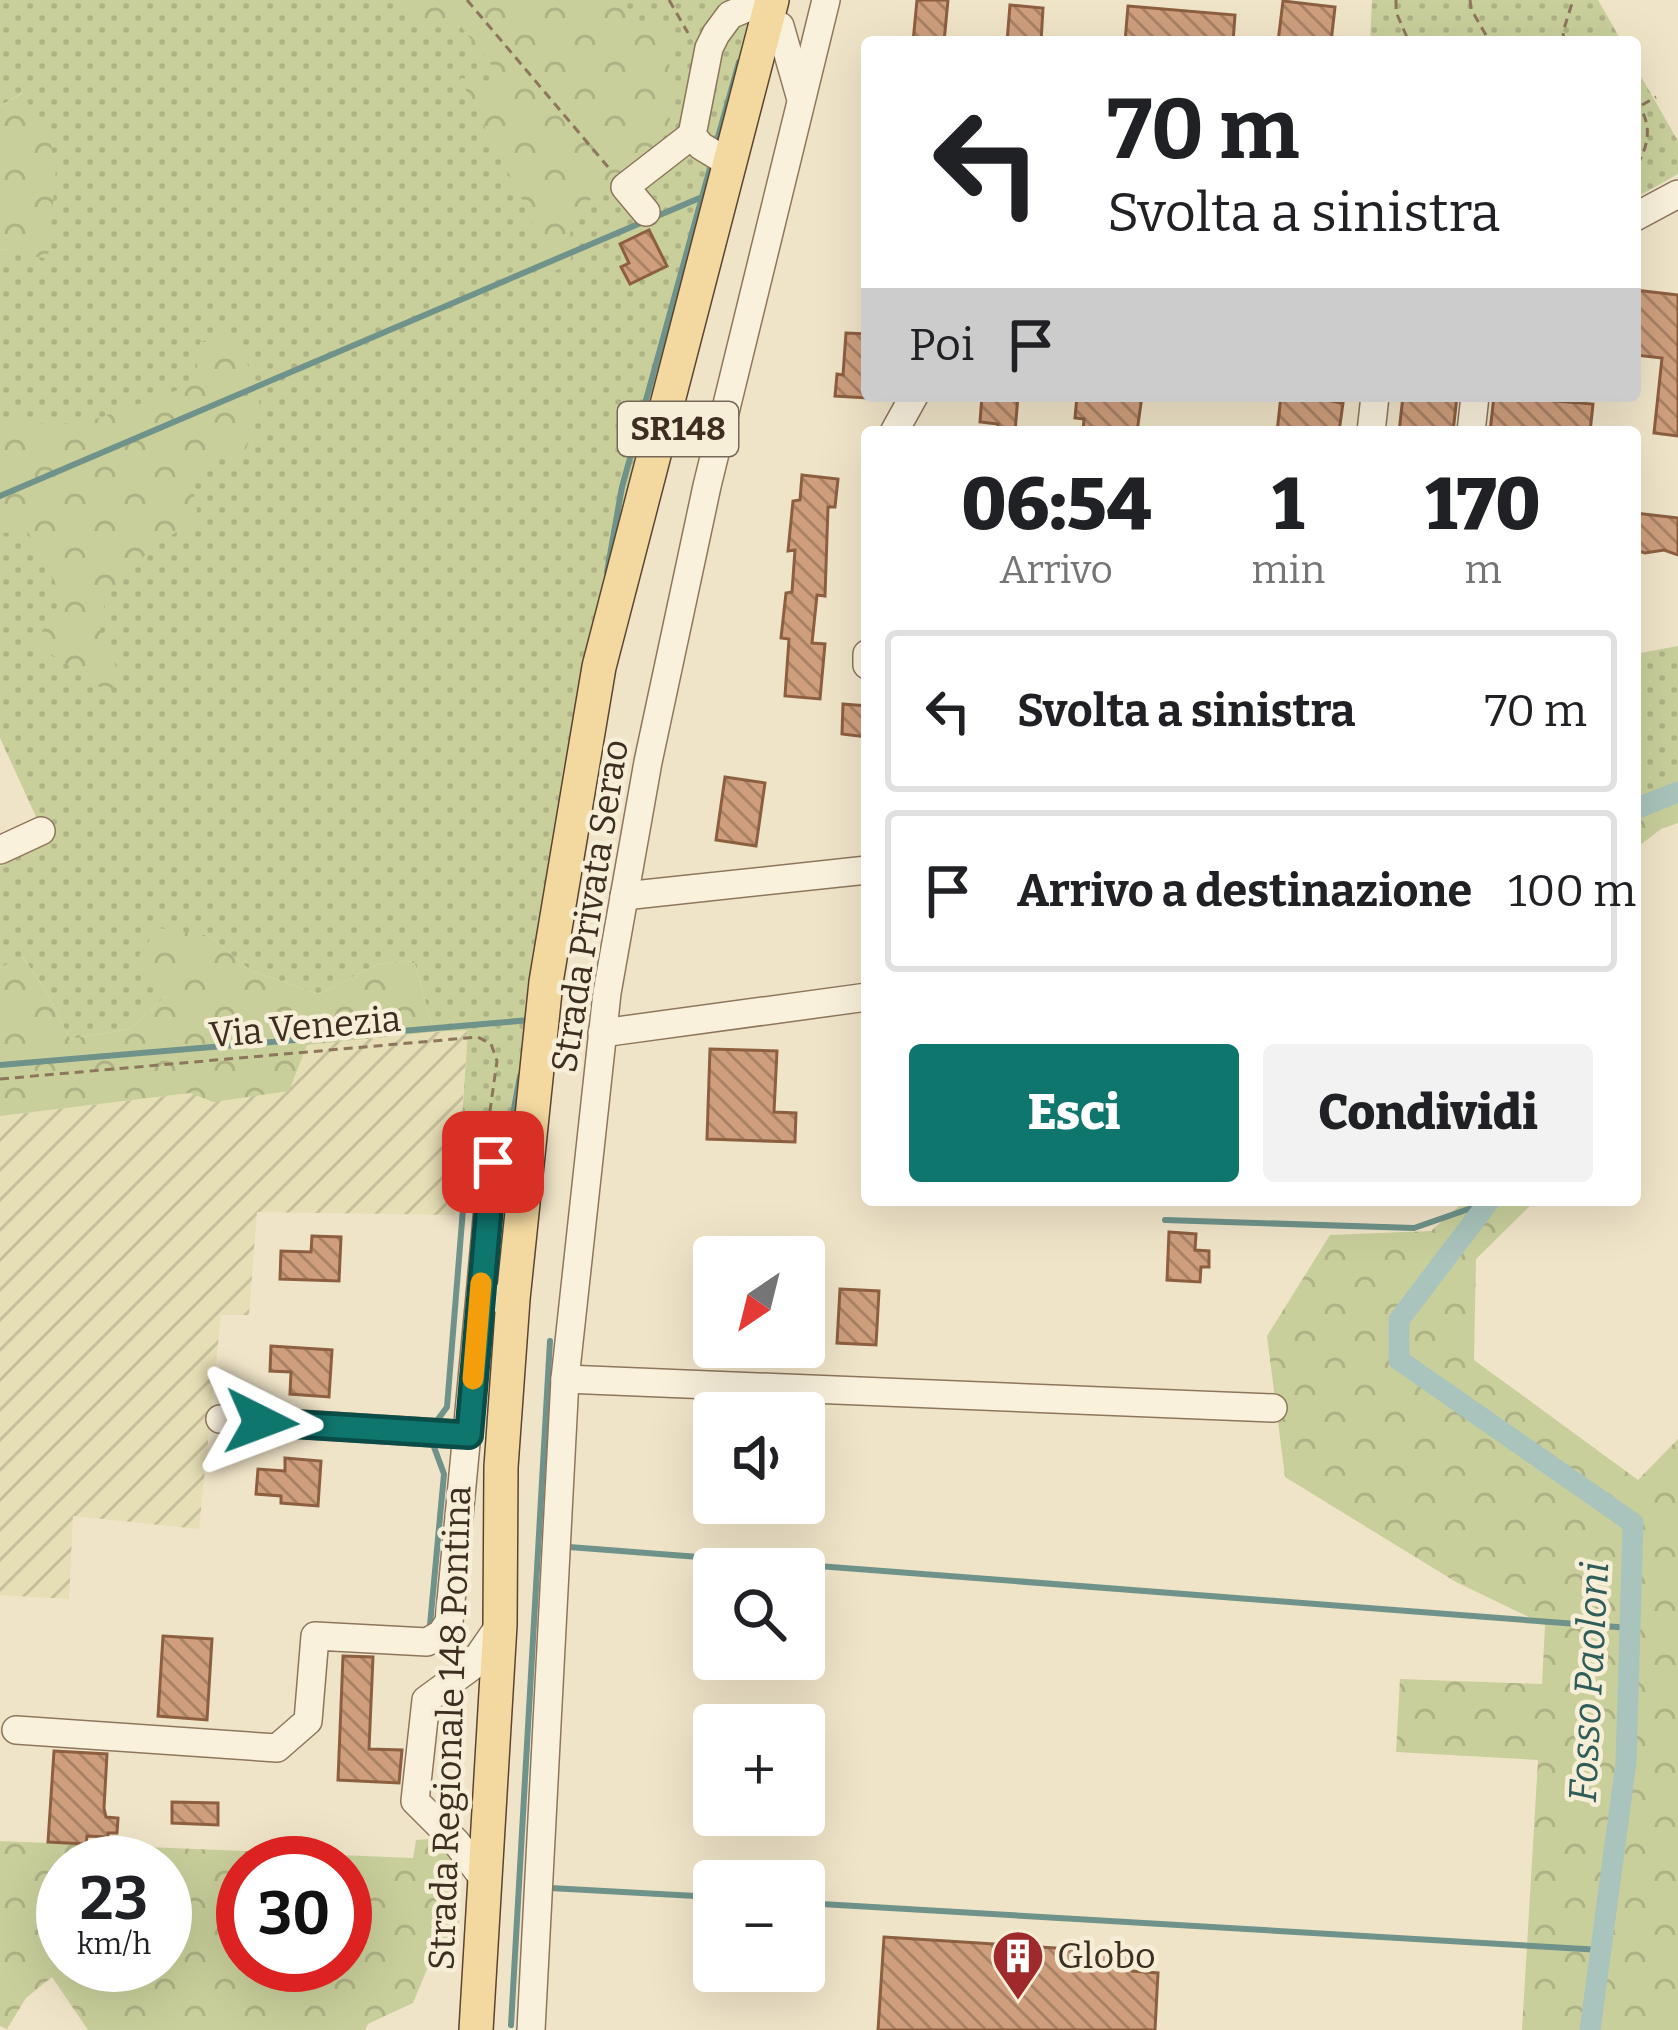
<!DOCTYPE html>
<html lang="it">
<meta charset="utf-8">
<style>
:root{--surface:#fff;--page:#f2f2f2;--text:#202124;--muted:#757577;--line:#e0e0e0;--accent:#0f766e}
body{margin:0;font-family:Bitter,serif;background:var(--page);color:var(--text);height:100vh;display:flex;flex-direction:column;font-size:45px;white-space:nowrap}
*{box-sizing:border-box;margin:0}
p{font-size:39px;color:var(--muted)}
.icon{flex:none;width:66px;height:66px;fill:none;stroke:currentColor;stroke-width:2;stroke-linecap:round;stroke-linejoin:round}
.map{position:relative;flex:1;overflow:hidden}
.panel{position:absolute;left:861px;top:426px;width:780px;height:780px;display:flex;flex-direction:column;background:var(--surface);border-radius:12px;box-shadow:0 12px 48px #0002}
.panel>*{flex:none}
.banner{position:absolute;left:861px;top:36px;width:780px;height:366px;border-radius:12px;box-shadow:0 12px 48px #0002;background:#fff;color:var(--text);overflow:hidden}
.needle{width:78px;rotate:215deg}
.controls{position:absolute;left:693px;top:1236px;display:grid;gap:24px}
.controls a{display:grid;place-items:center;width:132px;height:132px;border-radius:12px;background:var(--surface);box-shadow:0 12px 48px #0002;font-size:60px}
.speed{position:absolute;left:36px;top:1836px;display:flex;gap:24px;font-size:60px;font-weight:700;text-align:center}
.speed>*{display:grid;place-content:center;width:156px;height:156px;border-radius:50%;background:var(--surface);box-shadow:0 12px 48px #0002;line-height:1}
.speed small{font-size:30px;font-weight:400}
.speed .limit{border:18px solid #d22;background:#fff;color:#111}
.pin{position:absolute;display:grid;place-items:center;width:102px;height:102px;color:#fff;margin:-51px;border-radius:24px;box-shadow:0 6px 18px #0006}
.me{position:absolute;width:132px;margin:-66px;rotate:93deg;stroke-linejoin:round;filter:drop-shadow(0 0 9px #0008)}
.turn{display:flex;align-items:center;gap:42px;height:252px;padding:0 48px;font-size:54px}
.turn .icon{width:156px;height:156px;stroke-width:2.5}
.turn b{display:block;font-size:84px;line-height:102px}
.then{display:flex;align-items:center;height:114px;padding:0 48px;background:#0003;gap:24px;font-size:45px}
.eta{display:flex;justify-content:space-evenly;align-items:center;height:204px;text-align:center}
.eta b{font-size:72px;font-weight:800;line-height:84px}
.action{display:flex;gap:24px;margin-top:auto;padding:24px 48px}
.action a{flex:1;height:138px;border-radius:12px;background:var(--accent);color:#fff;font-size:48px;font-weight:800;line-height:138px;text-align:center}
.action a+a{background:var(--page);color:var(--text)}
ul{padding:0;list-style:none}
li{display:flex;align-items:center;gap:36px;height:162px;margin:0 24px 18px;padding:0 24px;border:6px solid var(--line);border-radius:12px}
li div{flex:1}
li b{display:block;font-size:45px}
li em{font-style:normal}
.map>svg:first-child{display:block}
.farmland{fill:url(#farmland-furrows)}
.grass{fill:url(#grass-dots)}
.forest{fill:url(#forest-crowns);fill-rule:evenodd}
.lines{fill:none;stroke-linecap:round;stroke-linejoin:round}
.stream{stroke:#6f938a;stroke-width:6}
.canal{stroke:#a9c4bc;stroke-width:21}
.building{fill:url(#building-back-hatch);stroke:#8d5f41;stroke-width:3}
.minor-casing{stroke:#8d765c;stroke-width:30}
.major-casing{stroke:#5b4430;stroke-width:36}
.path{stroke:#8d765c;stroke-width:3;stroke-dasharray:9 6;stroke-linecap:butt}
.minor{stroke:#faf1dc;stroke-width:27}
.major{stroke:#f3d9a0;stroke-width:33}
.route-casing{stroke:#0a4d48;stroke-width:30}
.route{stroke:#0f766e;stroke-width:21}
.slow{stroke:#f59e0b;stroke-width:21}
.labels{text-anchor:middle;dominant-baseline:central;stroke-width:9;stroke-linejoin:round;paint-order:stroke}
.shield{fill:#f7eed8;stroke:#756857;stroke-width:3}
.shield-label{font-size:33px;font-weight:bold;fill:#3d2e20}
.street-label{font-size:36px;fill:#3d2e20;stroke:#f7eed8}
.poi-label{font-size:36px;fill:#3d2e20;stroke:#f7eed8;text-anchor:start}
.water-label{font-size:39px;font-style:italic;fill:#2f5d5a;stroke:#f7eed8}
</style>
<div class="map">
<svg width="1678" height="2030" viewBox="0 0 1678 2030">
<defs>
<pattern id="farmland-furrows" width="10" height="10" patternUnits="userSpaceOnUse" patternTransform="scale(3)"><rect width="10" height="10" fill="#e6deb5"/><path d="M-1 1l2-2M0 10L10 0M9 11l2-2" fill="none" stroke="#c6bf9b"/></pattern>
<pattern id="grass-dots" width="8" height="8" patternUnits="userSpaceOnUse" patternTransform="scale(3)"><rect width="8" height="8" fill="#c9cf9b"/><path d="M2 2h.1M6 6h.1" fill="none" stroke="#aeb285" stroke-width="1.8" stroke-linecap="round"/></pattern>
<pattern id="forest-crowns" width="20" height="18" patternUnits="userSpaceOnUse" patternTransform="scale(3)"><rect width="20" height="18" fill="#c9cf9b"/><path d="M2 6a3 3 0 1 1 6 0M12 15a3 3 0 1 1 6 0" fill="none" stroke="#aeb285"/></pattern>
<pattern id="building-back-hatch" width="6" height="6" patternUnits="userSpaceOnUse" patternTransform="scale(3)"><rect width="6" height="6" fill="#cf9f7d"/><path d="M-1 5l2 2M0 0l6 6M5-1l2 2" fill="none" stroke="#a98266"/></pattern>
</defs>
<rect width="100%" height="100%" fill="#f0e4c8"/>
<path class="farmland" d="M468,1029L455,1215L257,1212L249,1315H221L199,1529L73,1516L69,1599L0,1595V1116L191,1093L213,1102L306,1045Z"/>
<g class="grass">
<path d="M0,0H753L617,544L544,912L512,1138C499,1156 479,1160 459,1162L468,1030L434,1032L414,961L378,964L319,994L251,971L210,936L167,995L130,1029L70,1039L47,993L23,957L0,968V866L48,843L0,738V249L48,258L22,93L0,106Z"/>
<path d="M1372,0H1598L1622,42H1370Z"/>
<path d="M1635,66L1678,141V174L1635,198Z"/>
<path d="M1678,646V781L1635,799V654Z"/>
</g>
<g class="forest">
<path d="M403,0H622L628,19L669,25L670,120L648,162L606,184L570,220L571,265L545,274L530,215L460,78L506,83L459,24L421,30Z"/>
<path d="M23,93L57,157L48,259L0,249V106Z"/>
<path d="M227,335C263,384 269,394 245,451L190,469L198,517C159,545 90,583 102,641C104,652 116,665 122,675L109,693L35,643L62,598L28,532L0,533V423L82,424L195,384L200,342Z"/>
<path d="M1678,781V823L1661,829L1635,849V799Z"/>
<path d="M158,928L210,936L251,971L319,994L378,964L414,961L434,1032L307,1045L289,1091L213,1102L190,1093L0,1116V968L22,956L47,993L70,1039L130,1029L167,995L139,955Z"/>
<path d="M1466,1200H1536L1476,1259L1474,1360L1638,1480L1678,1439V2030H1522L1538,1760L1396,1752L1400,1679L1542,1684L1545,1625L1456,1582L1285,1477L1267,1336L1330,1235L1431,1231Z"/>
<path d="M430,1839L449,1847L460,1859L459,1926L428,1967L413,2003L368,2024L365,2030H88L52,1977L26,1998L7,2029L0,2026V1841L413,1858L416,1840ZM63,1863H165V1965H63ZM243,1863H345V1965H243Z"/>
</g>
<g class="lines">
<g class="stream">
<path d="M715,148L739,62"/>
<path d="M655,217L702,197"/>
<path d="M0,496L643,222"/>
<path d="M607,572L622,487L712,161"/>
<path d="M0,1065L530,1020"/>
<path d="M502,1136L513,1114L520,1076"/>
<path d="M1165,1220L1414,1228L1486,1203"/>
<path d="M436,1422L447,1407L466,1172L477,1149"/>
<path d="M569,1547L1630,1628"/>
<path d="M430,1625L444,1474L434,1447"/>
<path d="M550,1888L714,1897"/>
<path d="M804,1903L1602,1950"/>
<path d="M511,2025L550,1341"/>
</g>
<g class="canal">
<path d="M1635,809L1678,792"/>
<path d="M1490,1200L1399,1320V1360L1633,1523L1626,1763L1590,2030"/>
</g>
</g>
<g class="building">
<path d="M917,0H948L944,42H913Z"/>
<path d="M1283,1L1335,7L1331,42H1278Z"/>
<path d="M1010,5L1043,8L1041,42H1007Z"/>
<path d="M1128,6L1235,15L1233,42H1125Z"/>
<path d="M649,230L667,266L630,284L621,267L629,263L620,244Z"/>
<path d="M1635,290L1678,295V436L1654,433L1662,358L1635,355Z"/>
<path d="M846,333L867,334V398L835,396L837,374L843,375Z"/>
<path d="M982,396H1018L1015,432H997L998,424L980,422Z"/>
<path d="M1077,396H1142L1137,432H1083L1084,419L1075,418Z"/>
<path d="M1281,396H1332L1331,401L1343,403L1339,432H1277Z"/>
<path d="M1403,396H1457L1453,432H1399Z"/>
<path d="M1494,396L1593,404L1590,432H1490Z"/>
<path d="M802,475L838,479L835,507H828L825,596L817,595L812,643L825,644L820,699L785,696L789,639L781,638L786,593L792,592L795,550L788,551L793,501L800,500Z"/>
<path d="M1635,513L1678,518V555L1664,550L1645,553L1635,550Z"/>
<path d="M843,704L867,706V737L842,734Z"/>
<path d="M725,777L765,783L756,846L716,840Z"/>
<path d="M710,1049L777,1051L774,1112L796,1113L795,1142L707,1139Z"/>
<path d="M1169,1232L1196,1234L1195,1250L1209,1251V1267H1201L1200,1282L1167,1280Z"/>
<path d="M312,1236L341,1237L339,1281L280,1279L281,1251L311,1252Z"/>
<path d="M840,1289L879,1291L876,1345L837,1343Z"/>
<path d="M700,1295L714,1296V1327L697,1326Z"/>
<path d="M271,1346L332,1350L329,1397L290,1394L291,1372L270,1371Z"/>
<path d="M285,1458L321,1461L318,1506L281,1503V1496L256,1494L258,1469L285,1471Z"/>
<path d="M163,1636L212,1639L207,1720L158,1716Z"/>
<path d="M343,1656L373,1657L369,1749L402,1750L399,1783L338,1780Z"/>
<path d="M54,1751L107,1754L104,1808L106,1817L118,1818L117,1833H108V1837L87,1836L86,1844L48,1842Z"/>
<path d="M172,1802L218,1803V1825L172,1823Z"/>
<path d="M884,1937L1133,1953L1132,1971L1158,1973L1155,2030H878Z"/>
</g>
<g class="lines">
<g class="minor-casing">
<g id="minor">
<path d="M780,26L800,96"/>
<path d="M729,163L701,146L692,135L709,48L716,34L730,15L766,0"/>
<path d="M646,212L625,187L692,135"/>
<path d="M1635,217L1678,194"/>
<path d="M894,432L914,396"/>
<path d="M1371,432L1375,396"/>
<path d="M1471,432L1475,396"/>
<path d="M867,654V665"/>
<path d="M0,850L41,831"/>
<path d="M624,896L867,870"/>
<path d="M602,1033L867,997"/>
<path d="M496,1298L480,1296L492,1163L525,1168"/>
<path d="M565,1379L1273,1408"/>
<path d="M220,1419L469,1435"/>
<path d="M16,1730L277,1748L308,1721L315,1636L427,1642L441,1634L449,1622L480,1296"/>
<path d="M484,1879L456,1842L415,1801L426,1700L471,1667L500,1625"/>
<path d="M531,2030L565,1379L607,993L648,762L707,486L826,0"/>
</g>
</g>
<g class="major-casing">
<path id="major" d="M476,2030L500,1625L501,1467L513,1299L546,982L599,667L772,0"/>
</g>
<g class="path">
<path d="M467,0L608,167"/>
<path d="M669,0L688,33"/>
<path d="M1396,0V12L1409,42"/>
<path d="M1470,0L1471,9L1490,42"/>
<path d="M1564,42L1563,32L1573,0"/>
<path d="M1635,101C1654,124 1649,145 1635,169"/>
<path d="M1642,105L1656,97"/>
<path d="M0,1079L478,1037L491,1044L497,1061L486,1139"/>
</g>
<use href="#minor" class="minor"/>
<use href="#major" class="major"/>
</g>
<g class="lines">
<g class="route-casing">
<path id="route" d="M261,1422L469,1435L493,1162"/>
</g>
<use href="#route" class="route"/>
<path class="slow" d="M473,1379L481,1283"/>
</g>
<defs>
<g id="building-pin" transform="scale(2.7)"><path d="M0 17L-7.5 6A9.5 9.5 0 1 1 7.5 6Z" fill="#9e2a2b" stroke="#f7eed8"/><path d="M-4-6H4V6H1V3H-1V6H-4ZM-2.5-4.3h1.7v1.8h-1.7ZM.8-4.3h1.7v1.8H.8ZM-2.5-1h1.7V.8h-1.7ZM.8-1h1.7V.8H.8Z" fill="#fff"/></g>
</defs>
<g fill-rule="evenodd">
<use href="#building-pin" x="1018" y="1956"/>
</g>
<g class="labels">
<rect class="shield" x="618" y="402" width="120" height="54" rx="9"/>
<g class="shield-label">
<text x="678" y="429">SR148</text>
</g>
<g class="street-label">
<text transform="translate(590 906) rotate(-81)">Strada Privata Serao</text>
<text transform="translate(305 1027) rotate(-5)">Via Venezia</text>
<text transform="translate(450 1728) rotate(-88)">Strada Regionale 148 Pontina</text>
</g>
<g class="poi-label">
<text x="1057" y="1956">Globo</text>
</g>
<g class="water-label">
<text transform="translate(1589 1682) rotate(-87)">Fosso Paoloni</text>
</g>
</g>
</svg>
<div class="controls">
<a><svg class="needle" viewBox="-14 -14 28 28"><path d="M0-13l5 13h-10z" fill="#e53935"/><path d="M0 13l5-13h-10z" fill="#757577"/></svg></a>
<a><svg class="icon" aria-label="sound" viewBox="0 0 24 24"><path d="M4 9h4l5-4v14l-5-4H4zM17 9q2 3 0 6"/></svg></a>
<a><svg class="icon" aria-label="search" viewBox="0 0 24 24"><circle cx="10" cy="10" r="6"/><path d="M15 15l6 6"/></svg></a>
<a>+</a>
<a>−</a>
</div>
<div class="speed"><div>23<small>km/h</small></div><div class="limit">30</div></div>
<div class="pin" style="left:493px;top:1162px;background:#d93025"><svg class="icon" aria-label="arrive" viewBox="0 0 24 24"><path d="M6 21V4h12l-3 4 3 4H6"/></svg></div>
<svg class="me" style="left:261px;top:1422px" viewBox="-20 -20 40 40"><path d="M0-17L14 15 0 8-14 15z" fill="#0f766e" stroke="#fff" stroke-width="4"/></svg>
<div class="banner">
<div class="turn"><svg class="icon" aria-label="left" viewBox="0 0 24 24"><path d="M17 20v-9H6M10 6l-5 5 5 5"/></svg><div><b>70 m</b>Svolta a sinistra</div></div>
<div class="then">Poi<svg class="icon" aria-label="arrive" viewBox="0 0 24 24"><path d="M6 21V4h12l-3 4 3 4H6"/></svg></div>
</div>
<section class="panel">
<div class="eta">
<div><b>06:54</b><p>Arrivo</p></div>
<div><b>1</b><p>min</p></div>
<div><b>170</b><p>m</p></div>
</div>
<ul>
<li><svg class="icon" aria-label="left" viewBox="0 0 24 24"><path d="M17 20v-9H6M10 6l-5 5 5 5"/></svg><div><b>Svolta a sinistra</b></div><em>70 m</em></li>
<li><svg class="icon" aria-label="arrive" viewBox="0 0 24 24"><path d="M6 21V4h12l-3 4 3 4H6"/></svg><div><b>Arrivo a destinazione</b></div><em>100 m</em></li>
</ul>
<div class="action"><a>Esci</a><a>Condividi</a></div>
</section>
</div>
